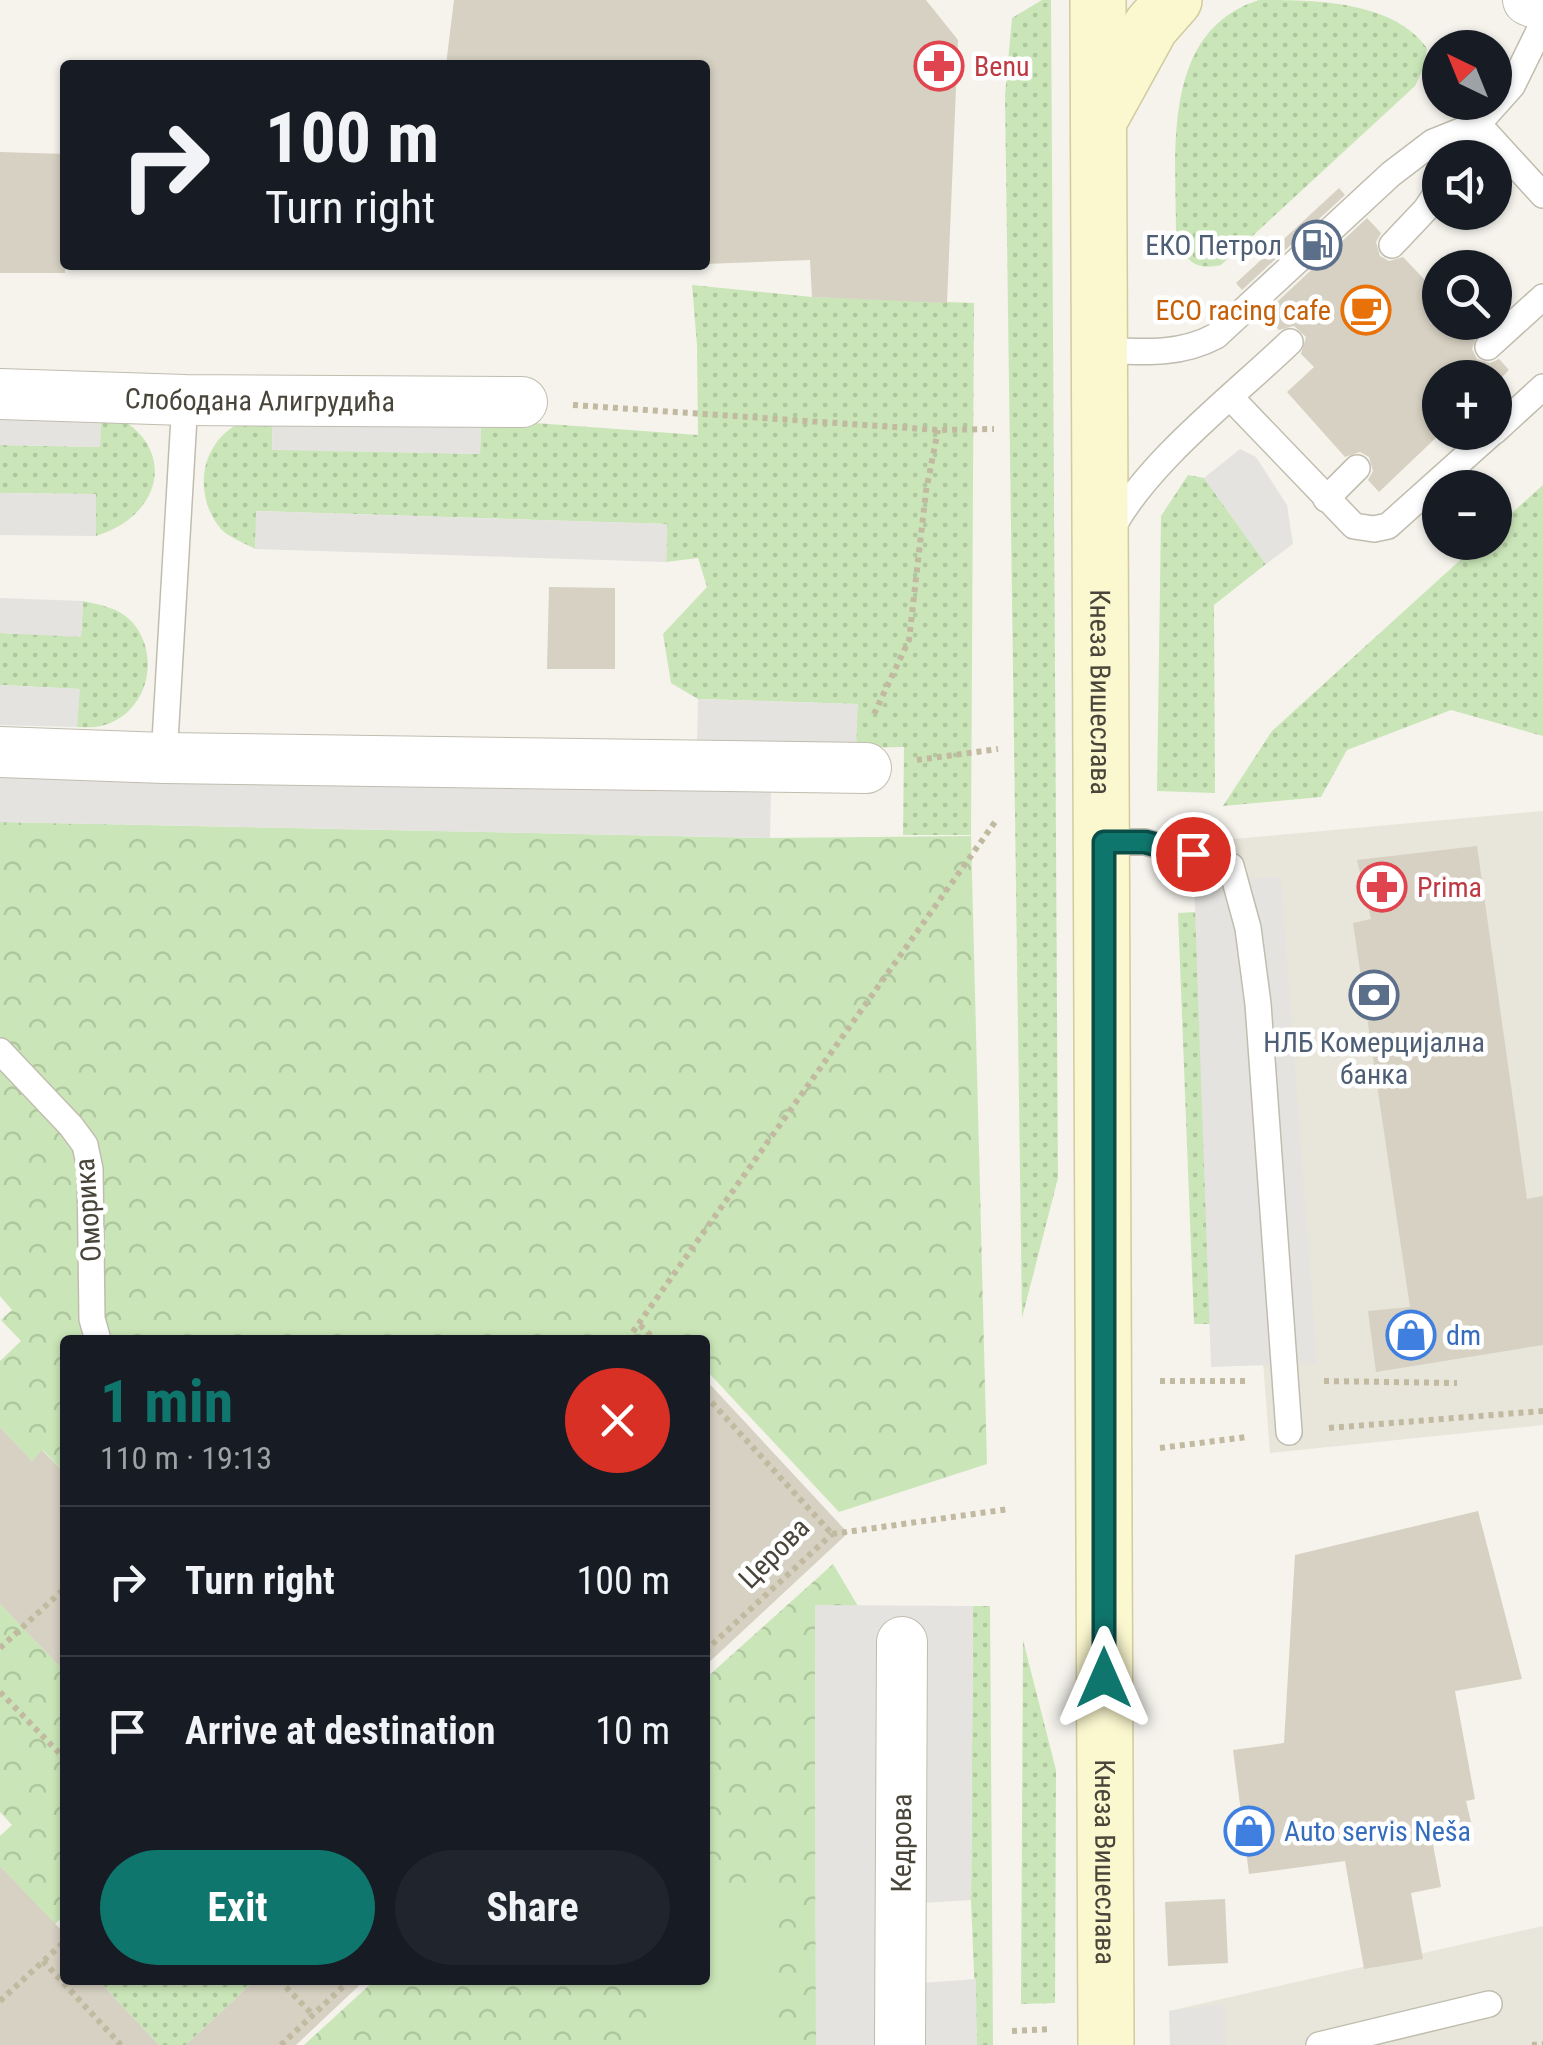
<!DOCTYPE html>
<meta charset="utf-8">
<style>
:root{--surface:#171b24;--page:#20242c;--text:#f1f3f6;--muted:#9ea1a6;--line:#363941;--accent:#0f766e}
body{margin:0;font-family:"Roboto Condensed",sans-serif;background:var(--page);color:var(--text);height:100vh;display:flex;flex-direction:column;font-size:38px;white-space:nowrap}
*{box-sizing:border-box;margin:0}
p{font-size:32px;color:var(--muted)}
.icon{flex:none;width:55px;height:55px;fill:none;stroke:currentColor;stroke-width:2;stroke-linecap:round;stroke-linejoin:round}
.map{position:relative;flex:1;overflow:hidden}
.panel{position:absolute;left:60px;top:1335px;width:650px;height:650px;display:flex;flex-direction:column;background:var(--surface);border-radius:10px;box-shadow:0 2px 8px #0004}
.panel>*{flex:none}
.guide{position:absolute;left:60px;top:60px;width:650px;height:210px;border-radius:10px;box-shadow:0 2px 8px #0004;background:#171b24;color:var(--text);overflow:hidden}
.needle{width:65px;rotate:317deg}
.fabs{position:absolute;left:1422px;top:30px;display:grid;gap:20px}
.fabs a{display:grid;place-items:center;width:90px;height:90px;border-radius:50%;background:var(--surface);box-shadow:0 2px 8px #0004;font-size:50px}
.pin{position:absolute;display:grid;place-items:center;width:85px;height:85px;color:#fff;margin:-42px;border:5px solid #fff;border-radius:50%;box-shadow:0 2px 10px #0007}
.me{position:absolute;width:110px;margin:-55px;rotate:0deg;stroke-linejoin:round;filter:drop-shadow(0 0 8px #0008)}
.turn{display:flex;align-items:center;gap:35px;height:210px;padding:0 40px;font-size:45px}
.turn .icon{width:130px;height:130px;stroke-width:2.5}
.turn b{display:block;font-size:70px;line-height:85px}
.round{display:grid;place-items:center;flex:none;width:105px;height:105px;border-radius:52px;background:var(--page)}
.headline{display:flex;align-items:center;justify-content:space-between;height:170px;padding:0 40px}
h1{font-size:60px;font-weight:700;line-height:75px;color:var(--accent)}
.button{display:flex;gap:20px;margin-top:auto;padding:20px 40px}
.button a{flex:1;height:115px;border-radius:60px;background:var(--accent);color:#fff;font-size:40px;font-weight:700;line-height:115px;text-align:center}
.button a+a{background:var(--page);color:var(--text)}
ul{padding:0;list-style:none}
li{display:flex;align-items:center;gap:30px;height:150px;padding:0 40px;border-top:2px solid var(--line)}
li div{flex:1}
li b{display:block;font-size:38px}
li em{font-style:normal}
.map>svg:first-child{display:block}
.residential{fill:#e8e6da}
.grass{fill:url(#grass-dots)}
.forest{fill:url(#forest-crowns)}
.pitch{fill:#cae6b8}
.parking{fill:#e4e3e0}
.building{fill:#d6d1c2}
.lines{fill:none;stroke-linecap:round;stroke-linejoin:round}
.lane-casing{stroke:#c0bdaf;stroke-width:28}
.street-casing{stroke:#c0bdaf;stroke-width:52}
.secondary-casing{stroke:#d1cb9e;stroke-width:58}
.path{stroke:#c1baa1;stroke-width:6;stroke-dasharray:5 5;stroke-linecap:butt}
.lane{stroke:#fff;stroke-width:25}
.street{stroke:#fff;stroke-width:50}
.secondary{stroke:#fbf7cf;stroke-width:55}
.route-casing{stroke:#0a4d48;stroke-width:25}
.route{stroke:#0f766e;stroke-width:18}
.labels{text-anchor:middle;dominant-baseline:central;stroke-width:9;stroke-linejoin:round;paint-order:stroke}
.health-label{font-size:28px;fill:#be3a42;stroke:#fff;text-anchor:start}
.service-label{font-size:28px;fill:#4e5e75;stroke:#fff;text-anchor:end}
.food-label{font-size:28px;fill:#c56008;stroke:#fff;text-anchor:end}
.street-label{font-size:28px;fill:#49453a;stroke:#fff}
.shop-label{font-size:28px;fill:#366cbe;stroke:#fff;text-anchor:start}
</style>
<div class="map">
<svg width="1543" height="2045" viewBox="0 0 1543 2045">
<defs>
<pattern id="grass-dots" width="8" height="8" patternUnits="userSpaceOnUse" patternTransform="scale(2.5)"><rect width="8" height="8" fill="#cae6b8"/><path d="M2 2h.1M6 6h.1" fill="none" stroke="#afc79f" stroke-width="1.8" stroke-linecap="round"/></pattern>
<pattern id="forest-crowns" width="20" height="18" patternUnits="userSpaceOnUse" patternTransform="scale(2.5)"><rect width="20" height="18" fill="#cae6b8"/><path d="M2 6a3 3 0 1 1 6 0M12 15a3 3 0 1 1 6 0" fill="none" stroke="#afc79f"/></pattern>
</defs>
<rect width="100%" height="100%" fill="#f5f3ec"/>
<g class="residential">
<path d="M1543,811V1425L1270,1453L1223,840Z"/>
<path d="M1543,1926V2045H1173L1169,2011Z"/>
</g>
<g class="grass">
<path d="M1042,0H1051L1058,1178L1022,1318L1005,96L1012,18Z"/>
<path d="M1259,0C1313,0 1392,0 1427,48L1424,67L1415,86L1221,265C1196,270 1189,263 1176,242C1177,158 1158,32 1259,0Z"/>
<path d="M692,285L812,297L974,303L971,835H903L904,747L856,748L857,704L698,699L671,683L663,634L707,587L698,558L666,562L667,524L257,511L255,549C245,543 228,537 221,529C192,495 200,441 242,422C251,418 263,417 273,414L272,449L480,454L481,419L698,435L697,345Z"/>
<path d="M101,410C177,436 170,513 96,536L95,494L0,493V445L100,447Z"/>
<path d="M1188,475L1204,478L1266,564L1214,605L1215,793L1157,791L1161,516Z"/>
<path d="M1543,485V736L1451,710L1347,750L1321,797L1223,806L1272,731L1479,543L1495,542V528Z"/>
<path d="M83,601C101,605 120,608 133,623C162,658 147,715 101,726C94,728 85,727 77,727L79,689L0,685V633L81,636Z"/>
<path d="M1196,912L1211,1324H1194L1178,913Z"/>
<path d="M973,1606H990L993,2045H977L971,1900Z"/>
<path d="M1023,1640L1056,1770L1055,2003L1021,2004Z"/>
<path d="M255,1980L186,2045H159L99,1981Z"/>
</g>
<g class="forest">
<path d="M0,822L770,838L971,836L987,1464L839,1512L705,1369V1340H677L672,1335L666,1340H65V1473L43,1450L32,1461L0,1427V1361L21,1341L1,1320L12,1310L0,1296Z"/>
<path d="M833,1564L858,1606H815L816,2045H304L375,1980H705V1679Z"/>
<path d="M0,1604L65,1672V1914L55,1924L0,1866V1836L12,1825L0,1812Z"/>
</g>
<path class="pitch" d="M773,1888L776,2045H649L647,1980H705V1890Z"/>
<g class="parking">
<path d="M0,408L101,410L100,447L0,445Z"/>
<path d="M273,414L481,419L480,454L272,450Z"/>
<path d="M1240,449L1256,457L1287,505L1293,544L1266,564L1204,478Z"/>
<path d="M0,493L96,494V536L0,535Z"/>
<path d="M256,511L667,524L666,562L255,549Z"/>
<path d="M0,598L83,601L81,637L0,633Z"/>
<path d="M0,685L80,689L77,727L0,725Z"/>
<path d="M698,699L858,704L856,748L697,743Z"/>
<path d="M0,772L771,787L770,838L0,822Z"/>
<path d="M1281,877L1317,1363L1211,1367L1194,880Z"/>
<path d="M815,1605L973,1606L971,1900L891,1905L894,1985L976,1979L977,2045H816Z"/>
<path d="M1225,2004L1226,2045H1170L1169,2011Z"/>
</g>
<g class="building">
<path d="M454,0H926L958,40L947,303L812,297L810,260L705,264V65H446Z"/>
<path d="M0,152L65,154V273H0Z"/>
<path d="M1339,188L1345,195L1242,290L1236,283Z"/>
<path d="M1367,218L1381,233L1376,242L1380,256L1389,261L1403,257L1440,296V322H1465L1477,335L1472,349L1477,359L1490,363L1499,359L1509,370L1495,384V378H1440L1442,432L1379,492L1368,480L1373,471L1369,457L1360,452L1345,457L1287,392L1314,367L1301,354L1306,337L1294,326L1279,330L1264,314Z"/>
<path d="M549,587L615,588V669H547Z"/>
<path d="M1477,846L1527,1199L1543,1196V1345L1376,1372L1368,1311L1410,1307L1353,923L1371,919L1357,860Z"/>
<path d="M705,1379L848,1533L705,1666Z"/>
<path d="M0,1427L32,1461L42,1450L65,1473V1672L0,1604Z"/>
<path d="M1478,1511L1522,1679L1455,1691L1475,1799L1466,1801L1471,1822L1430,1829L1441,1887L1411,1893L1423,1959L1364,1969L1345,1861L1249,1874L1233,1750L1284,1743L1295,1555Z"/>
<path d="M0,1866L65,1934V1980H98L159,2045H0Z"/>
<path d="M1225,1899L1228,1963L1168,1966L1165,1902Z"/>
<path d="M255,1980H365L296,2045H186Z"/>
</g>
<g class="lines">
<g class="lane-casing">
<g id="lane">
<path d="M1478,124L1543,195"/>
<path d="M1458,158L1478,124L1512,86L1543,23"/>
<path d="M1392,245L1426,209L1440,188"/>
<path d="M1488,347L1543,297"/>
<path d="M1099,350C1140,352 1179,356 1216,336L1391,174L1433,142L1478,124"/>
<path d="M1231,398L1354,526L1374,529L1388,526L1493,432"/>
<path d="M1495,431L1543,387"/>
<path d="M1326,499L1357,468"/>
<path d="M1112,529C1147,462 1235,395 1290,342"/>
<path d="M164,758L185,400"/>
<path d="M1103,842H1145L1231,866L1248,928L1258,1004L1289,1432"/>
<path d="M0,1051L71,1126L85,1145L90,1169L92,1319L98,1340"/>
<path d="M1319,2045L1489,2004"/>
</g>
</g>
<g class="street-casing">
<g id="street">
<path d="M1528,0L1543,6"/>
<path id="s1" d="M0,394L185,400L522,402"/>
<path d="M0,752L164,758L866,768"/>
<path id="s2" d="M900,2045L902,1642"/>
</g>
</g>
<g class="secondary-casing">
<g id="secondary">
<path id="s3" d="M1098,0L1106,2045"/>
<path d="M1103,113L1151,26L1174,0"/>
</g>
</g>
<g class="path">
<path d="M573,405L938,430L994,429"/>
<path d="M874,714L909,640L926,491L938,430"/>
<path d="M917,760L998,749"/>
<path d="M640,1325L655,1340"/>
<path d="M627,1340L995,822"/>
<path d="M1160,1381H1247"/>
<path d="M1324,1381L1457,1383"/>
<path d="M705,1395L832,1534"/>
<path d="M1329,1428L1543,1411"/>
<path d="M1160,1448L1247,1437"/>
<path d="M832,1534L1009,1509"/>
<path d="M0,1648L65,1588"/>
<path d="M705,1651L832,1534"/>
<path d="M0,1692L65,1759"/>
<path d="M43,1961L121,2045"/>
<path d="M279,1980L313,2015"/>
<path d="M0,2001L65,1941"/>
<path d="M1012,2031L1051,2029"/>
<path d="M281,2045L350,1980"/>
<path d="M1532,2045L1543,2044"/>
</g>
<use href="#lane" class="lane"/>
<use href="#street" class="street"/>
<use href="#secondary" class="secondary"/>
</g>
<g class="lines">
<g class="route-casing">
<path id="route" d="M1104,1678V842H1145L1193,854"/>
</g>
<use href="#route" class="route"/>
</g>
<defs>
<g id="pharmacy-ring" transform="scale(2.5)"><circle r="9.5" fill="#fff" stroke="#e0444e" stroke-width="1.5"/><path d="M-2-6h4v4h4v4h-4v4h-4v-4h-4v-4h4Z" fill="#e0444e"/></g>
<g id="fuel-ring" transform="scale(2.5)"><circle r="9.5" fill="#fff" stroke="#5c6f8a" stroke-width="1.5"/><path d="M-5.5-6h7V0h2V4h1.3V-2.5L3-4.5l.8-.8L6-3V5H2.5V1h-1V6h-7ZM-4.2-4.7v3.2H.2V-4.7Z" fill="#5c6f8a"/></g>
<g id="cafe-ring" transform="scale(2.5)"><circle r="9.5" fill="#fff" stroke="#e8710a" stroke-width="1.5"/><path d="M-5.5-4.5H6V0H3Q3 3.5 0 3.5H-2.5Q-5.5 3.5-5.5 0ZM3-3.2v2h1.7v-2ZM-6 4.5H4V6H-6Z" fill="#e8710a"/></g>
<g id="bank-ring" transform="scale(2.5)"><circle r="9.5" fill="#fff" stroke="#5c6f8a" stroke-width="1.5"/><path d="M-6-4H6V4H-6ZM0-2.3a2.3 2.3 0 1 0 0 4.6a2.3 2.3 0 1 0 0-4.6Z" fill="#5c6f8a"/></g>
<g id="shop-ring" transform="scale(2.5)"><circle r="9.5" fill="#fff" stroke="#3f7fe0" stroke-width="1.5"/><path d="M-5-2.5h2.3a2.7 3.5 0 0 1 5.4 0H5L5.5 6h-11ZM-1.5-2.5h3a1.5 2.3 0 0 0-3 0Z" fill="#3f7fe0"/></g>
</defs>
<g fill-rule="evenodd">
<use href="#pharmacy-ring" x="939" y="66"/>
<use href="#fuel-ring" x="1317" y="245"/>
<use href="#cafe-ring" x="1366" y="310"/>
<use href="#pharmacy-ring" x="1382" y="887"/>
<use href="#bank-ring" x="1374" y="995"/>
<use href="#shop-ring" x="1411" y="1335"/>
<use href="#shop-ring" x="1249" y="1831"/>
</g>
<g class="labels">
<g class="health-label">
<text x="974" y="66">Benu</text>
<text x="1417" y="887">Prima</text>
</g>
<g class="service-label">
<text x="1282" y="245">ЕКО Петрол</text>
<text x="1374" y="1042" text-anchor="middle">НЛБ Комерцијална<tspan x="1374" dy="32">банка</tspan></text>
</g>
<g class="food-label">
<text x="1331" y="310">ECO racing cafe</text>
</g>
<g class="street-label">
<text stroke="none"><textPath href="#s1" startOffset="260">Слободана Алигрудића</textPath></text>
<text stroke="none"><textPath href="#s3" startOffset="692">Кнеза Вишеслава</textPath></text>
<text transform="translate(88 1210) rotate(-94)">Оморика</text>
<text transform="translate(774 1553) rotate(-45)">Церова</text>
<text stroke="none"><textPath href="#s2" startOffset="202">Кедрова</textPath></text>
<text stroke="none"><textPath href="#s3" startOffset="1862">Кнеза Вишеслава</textPath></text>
</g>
<g class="shop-label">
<text x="1446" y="1335">dm</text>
<text x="1284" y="1831">Auto servis Neša</text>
</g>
</g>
</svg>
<div class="fabs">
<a><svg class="needle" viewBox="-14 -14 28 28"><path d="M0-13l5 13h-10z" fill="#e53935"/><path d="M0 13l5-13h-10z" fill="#9ea1a6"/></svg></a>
<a><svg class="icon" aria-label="sound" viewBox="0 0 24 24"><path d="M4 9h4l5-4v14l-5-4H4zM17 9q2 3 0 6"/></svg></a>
<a><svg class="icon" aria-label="search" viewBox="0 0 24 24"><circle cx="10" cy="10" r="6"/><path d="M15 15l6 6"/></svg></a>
<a>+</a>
<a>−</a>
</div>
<div class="pin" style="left:1193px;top:854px;background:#d93025"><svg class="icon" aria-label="arrive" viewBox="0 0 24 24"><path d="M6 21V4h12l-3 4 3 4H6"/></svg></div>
<svg class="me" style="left:1104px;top:1678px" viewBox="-20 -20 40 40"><path d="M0-17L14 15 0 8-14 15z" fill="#0f766e" stroke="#fff" stroke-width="4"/></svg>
<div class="guide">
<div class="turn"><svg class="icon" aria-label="right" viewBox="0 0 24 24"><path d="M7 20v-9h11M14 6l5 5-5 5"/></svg><div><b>100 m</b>Turn right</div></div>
</div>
<section class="panel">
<div class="headline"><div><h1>1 min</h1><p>110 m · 19:13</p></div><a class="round" style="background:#d93025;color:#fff"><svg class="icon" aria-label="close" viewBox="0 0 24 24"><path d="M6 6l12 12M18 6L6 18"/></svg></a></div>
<ul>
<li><svg class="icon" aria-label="right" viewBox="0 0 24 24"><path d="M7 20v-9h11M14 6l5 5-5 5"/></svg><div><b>Turn right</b></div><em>100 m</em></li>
<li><svg class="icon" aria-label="arrive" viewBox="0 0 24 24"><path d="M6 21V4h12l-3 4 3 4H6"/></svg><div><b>Arrive at destination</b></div><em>10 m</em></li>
</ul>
<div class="button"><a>Exit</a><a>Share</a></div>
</section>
</div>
